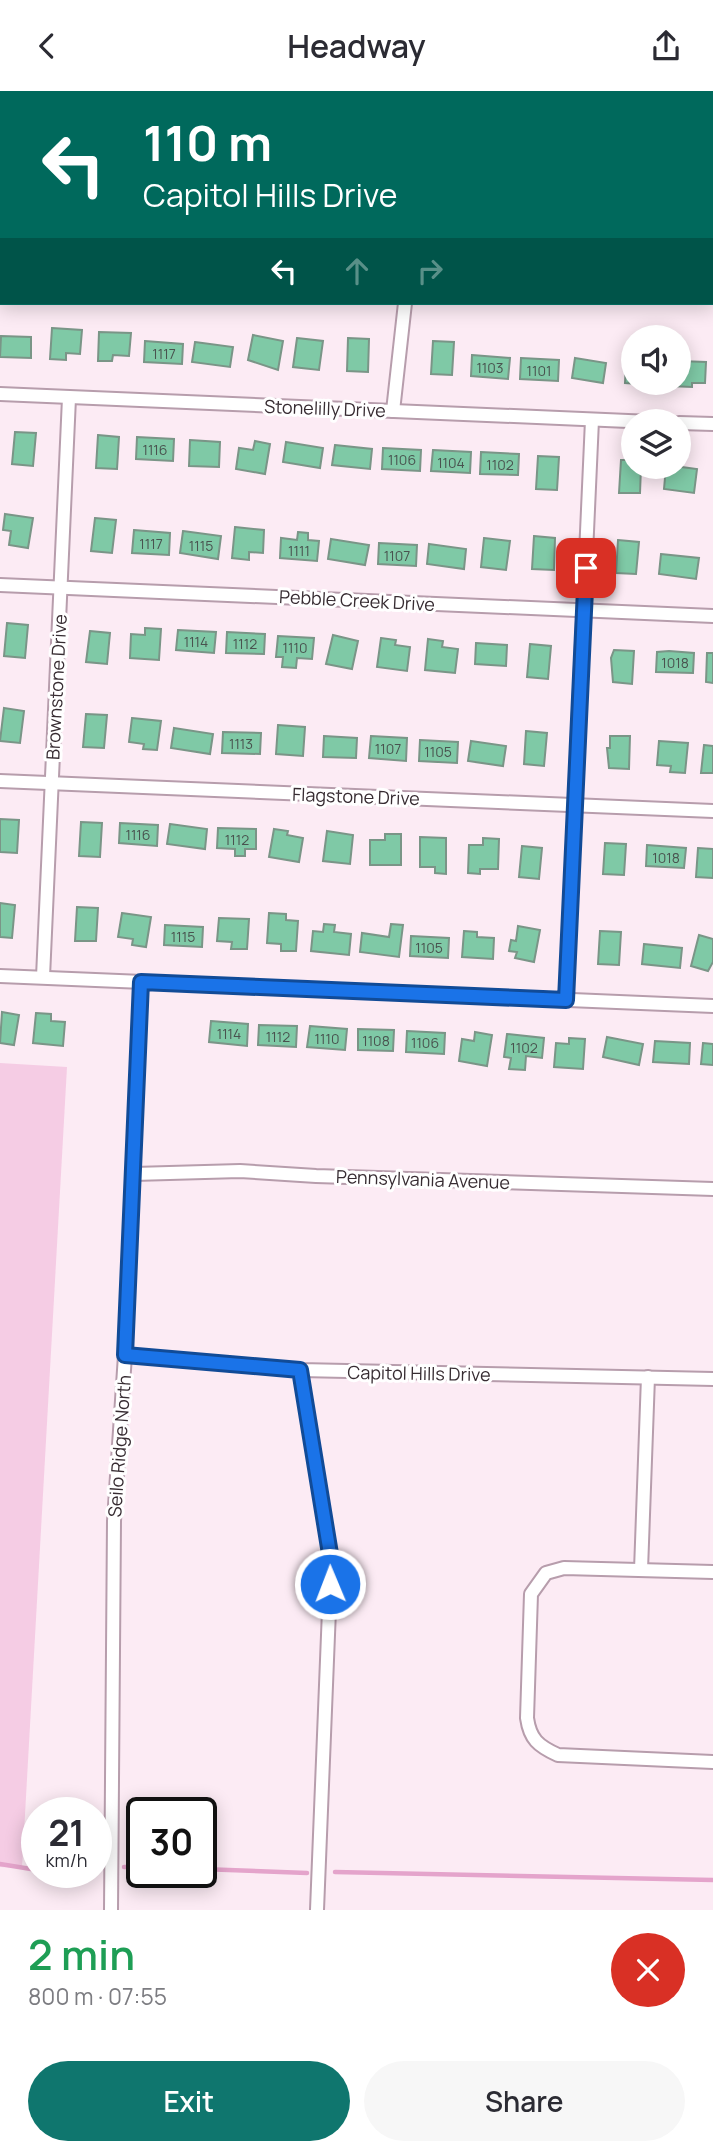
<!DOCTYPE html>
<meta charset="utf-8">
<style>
:root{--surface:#fff;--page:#f7f7f7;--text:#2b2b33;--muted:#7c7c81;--accent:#0f766e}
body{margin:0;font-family:Manrope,sans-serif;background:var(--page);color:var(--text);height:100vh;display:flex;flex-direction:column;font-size:26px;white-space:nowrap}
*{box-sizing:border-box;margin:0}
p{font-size:23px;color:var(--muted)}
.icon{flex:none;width:38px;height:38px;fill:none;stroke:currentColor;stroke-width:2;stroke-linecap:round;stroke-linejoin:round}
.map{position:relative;height:1819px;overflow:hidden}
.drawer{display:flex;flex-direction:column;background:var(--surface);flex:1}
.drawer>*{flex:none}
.hud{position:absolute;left:0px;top:0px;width:714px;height:214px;box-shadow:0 4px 18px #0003;background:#00695c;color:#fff;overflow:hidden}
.controls{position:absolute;left:621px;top:234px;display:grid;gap:14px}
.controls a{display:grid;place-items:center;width:70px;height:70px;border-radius:50%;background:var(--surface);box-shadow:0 4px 18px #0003;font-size:35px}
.speed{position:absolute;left:21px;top:1706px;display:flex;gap:14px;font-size:35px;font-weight:700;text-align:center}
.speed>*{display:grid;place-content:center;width:91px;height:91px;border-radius:50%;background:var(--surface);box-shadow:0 4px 18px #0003;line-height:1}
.speed small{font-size:18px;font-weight:400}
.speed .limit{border:4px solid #111;border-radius:10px;background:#fff;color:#111}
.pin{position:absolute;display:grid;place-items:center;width:60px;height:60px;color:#fff;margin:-30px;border-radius:14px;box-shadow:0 4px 10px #0006}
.me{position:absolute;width:77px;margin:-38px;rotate:359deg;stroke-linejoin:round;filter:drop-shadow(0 0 5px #0008)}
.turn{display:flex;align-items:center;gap:24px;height:147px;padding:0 28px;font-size:32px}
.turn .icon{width:91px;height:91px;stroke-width:2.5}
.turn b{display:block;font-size:49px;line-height:60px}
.lanes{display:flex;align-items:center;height:66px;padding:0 28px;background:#0003;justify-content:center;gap:35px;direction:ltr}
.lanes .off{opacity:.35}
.round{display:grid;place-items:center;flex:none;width:74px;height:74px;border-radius:37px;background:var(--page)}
.summary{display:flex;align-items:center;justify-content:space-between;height:119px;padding:0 28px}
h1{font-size:42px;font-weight:600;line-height:52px;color:#1e9e55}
.action{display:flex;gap:14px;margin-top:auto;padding:14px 28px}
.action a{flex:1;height:80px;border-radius:42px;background:var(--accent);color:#fff;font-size:28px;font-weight:600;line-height:80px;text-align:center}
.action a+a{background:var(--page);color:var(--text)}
header{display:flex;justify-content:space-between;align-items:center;height:91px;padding:0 28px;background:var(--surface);font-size:32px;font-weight:600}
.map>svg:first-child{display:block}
.green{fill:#f5cce4}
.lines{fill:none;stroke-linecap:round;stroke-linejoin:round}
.stream{stroke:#e4a4cb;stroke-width:4.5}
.building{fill:#7fc9a6;stroke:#7a9587;stroke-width:2}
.minor-casing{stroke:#b79dac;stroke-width:16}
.minor{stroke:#fff;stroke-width:12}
.route-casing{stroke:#114b97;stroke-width:18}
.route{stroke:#1a73e8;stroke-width:12}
.labels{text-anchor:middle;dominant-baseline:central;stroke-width:6;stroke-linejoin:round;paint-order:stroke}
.number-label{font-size:14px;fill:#49534f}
.street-label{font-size:18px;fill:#372c32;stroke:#fff}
</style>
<header><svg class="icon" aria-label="back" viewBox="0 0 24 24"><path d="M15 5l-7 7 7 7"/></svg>Headway<svg class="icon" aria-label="share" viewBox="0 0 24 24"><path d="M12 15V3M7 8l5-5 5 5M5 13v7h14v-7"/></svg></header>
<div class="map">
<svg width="713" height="1819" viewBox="0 0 713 1819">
<rect width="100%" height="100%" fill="#fcebf4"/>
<path class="green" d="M0,972L67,976L22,1777L0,1776Z"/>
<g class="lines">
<g class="stream">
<path d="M0,1773L37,1779"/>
<path d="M96,1776H97"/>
<path d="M124,1776H142"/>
<path d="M201,1778L307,1782"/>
<path d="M335,1781L713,1789"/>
</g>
</g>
<g class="building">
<path d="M52,237L82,239L80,263L66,262V269L50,268Z"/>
<path d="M99,241L131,242L129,265L113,264L112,270H98Z"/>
<path d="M253,244L283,250L278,279L248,269Z"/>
<path d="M1,245L31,246V267L0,266Z"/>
<path d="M297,247L323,250L319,279L293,276Z"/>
<path d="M348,247L369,248L368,281L347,280Z"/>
<path d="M145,250L183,253L182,273L144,271Z"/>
<path d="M433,250L454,251L452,284L431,283Z"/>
<path d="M195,251L233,256L230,276L192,271Z"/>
<path d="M472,264L510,267L508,288L471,285Z"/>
<path d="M521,267L559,269L558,290L520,288Z"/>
<path d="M575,267L606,272L603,292L572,287Z"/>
<path d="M679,270L706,271L705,292H692V296L669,295V292H679Z"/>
<path d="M626,272H634V292L655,294L625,292Z"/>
<path d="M15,341L36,342L33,375L12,373Z"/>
<path d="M98,344L119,346L117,378L96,377Z"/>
<path d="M137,346L174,348L173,370L136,368Z"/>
<path d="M190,349L220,351L219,376L189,375Z"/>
<path d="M255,350L270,353L265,383L236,378L239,357L253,359Z"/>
<path d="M286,351L323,357L320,377L283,371Z"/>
<path d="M335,354L372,358L370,378L332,374Z"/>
<path d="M383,357L421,359L420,380L382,378Z"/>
<path d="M433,359L471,361L470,382L431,380Z"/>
<path d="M481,361L519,363L518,384L480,383Z"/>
<path d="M538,365L559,366L557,399L536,398Z"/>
<path d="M621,369H634V376H641L640,402H619Z"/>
<path d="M679,370H682V376L697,378L694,402L664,398L666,376H679Z"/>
<path d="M5,423L33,427L28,457L9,454L11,440L3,439Z"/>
<path d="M95,427L116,429L112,462L91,460Z"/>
<path d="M235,436L264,439L263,462L249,461V469L232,467Z"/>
<path d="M134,439L170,442L169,464L132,462Z"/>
<path d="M183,440L221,445L218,468L180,462Z"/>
<path d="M298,441L308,442V449L319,450L317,470L280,467L281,447L297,449Z"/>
<path d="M534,445L555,447L554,479L532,478Z"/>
<path d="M484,447L510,450L506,479L481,476Z"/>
<path d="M331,448L369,454L365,474L328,468Z"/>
<path d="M618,449L639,451L636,483L616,482Z"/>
<path d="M379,452L417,454L416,475L378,473Z"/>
<path d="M429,453L466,458L464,478L427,473Z"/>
<path d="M661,463L699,467L696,488L659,483Z"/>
<path d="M7,532L28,534L25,567L4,565Z"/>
<path d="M145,537L161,538L159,569L130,567L131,543L145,544Z"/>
<path d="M178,539L216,541L214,562L176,559Z"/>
<path d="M90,540L110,542L107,573L86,571Z"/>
<path d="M227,541L265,543L264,563L226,562Z"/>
<path d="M333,544L358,550L352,578L326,573Z"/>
<path d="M278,545L314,547L312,568L297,567L296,577L282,576L283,566H276Z"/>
<path d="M381,547L396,549L395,554L410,556L407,580L377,576Z"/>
<path d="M428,548L443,550L442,556L458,558L455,582L425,579Z"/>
<path d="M476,552L507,554L506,575L475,573Z"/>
<path d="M530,553L551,555L548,588L527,586Z"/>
<path d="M614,559L634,560L632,593L613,591L611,567Z"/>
<path d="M669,560L694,562L693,582L656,581L657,561Z"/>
<path d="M707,562H713V592L706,591Z"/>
<path d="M4,617L24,620L20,652L0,650Z"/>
<path d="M86,623L107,624L104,657L83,656Z"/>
<path d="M132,627L161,630L157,659L143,658L144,653L129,651Z"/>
<path d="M278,634L305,636L303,665L276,663Z"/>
<path d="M174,637L213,643L210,663L171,657Z"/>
<path d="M526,640L547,642L544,675L524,673Z"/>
<path d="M223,641L261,642L260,663L222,662Z"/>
<path d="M324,645L357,647L356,667L323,666Z"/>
<path d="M371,645L407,647L406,670L369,667Z"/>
<path d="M610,645H630L629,678L609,677L607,657H610Z"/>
<path d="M420,649L458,651L457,672L419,670Z"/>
<path d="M471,650L506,655L503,675L468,670Z"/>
<path d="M659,650L688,652L685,682L670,681L671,675L657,674Z"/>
<path d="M704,654L713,655V682H701Z"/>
<path d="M0,728L19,729L17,762L0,761Z"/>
<path d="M81,731L102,732L100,766L79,765Z"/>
<path d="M120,732L158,734L157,755L119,752Z"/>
<path d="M170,733L207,738L205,758L167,753Z"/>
<path d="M218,737L256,738V758H245V765H235V758L217,757Z"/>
<path d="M274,738L288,740L287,744L303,747L299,771L269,766Z"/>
<path d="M327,740L353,744L350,773L323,770Z"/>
<path d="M385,743H401V774H370V749H385Z"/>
<path d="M420,746L446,747V783L435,782V776H420Z"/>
<path d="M483,747L499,748L498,778H480V783L468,782L469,754H483Z"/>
<path d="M605,752L626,753L624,784L603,783Z"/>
<path d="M647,754L686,757L684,777L646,775Z"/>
<path d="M522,755L542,757L539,788L519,786Z"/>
<path d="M698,757L713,758V787L696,786Z"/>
<path d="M0,812L15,814L12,847L0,846Z"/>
<path d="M77,816L98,817L96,850H75Z"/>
<path d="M122,822L151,826L146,856L132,854L133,848L118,846Z"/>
<path d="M269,822L286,823V829L298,830L296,860H281V853L267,852Z"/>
<path d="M219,827L249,828L247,858H231L232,851L217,850Z"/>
<path d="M324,833L335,834L334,841L351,843L349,864L311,860L313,840L323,841Z"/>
<path d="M391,833L403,834L399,866L360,861L362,842L389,846Z"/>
<path d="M165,834L203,836L202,856L164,854Z"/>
<path d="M518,835L540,839L534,871L515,867L517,861L509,860L511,849L516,850Z"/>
<path d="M464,840L477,841V846L494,847L493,868L462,866Z"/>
<path d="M600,840L621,841L619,874L598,873Z"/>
<path d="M699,844L713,848V871L708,880L691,875Z"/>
<path d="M411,845L449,847L448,867L410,865Z"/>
<path d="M644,853L682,857L680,877L642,873Z"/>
<path d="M2,921L19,924L14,954L0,952Z"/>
<path d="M36,922L51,923V930L65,931L63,955L33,952Z"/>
<path d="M211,930L248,933L247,955L209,951Z"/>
<path d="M259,934L297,935L296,956L258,954Z"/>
<path d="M310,935L347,938L345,959L307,956Z"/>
<path d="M358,938L394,939L393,960L358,959Z"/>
<path d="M407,940L445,942L444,963L406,961Z"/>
<path d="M475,941L492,944L487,975L459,970L462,948L474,950Z"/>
<path d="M507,943L544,947L542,967L526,965L525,979L509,978L511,967L504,966Z"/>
<path d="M607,946L643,953L639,974L603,966Z"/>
<path d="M569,947L585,948L583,978L554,976L556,952L569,953Z"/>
<path d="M655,950L690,952L689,973L653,971Z"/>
<path d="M703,952L713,953V974L701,973Z"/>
</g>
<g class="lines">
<g class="minor-casing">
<g id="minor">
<path d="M59,0V2"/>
<path d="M277,0L278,2"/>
<path d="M712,40H713"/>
<path d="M0,95H2"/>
<path d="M712,148H713"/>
<path d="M0,303L651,331"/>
<path d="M393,320L405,212"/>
<path d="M679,332L713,333"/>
<path d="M0,494L713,525"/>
<path d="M0,690L713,720"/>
<path d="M0,885L713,915"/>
<path d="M43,886L69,307"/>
<path d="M566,909L592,329"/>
<path d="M134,1083L240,1080L316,1085L713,1098"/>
<path d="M125,1264L300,1279L713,1288"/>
<path d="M300,1279L331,1469L317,1819"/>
<path d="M641,1479L648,1286"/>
<path d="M713,1481L564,1477L546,1482L531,1503L527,1627C530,1648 538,1655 558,1664L713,1671"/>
<path d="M111,1819L114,1430L125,1264L141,891"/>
</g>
</g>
<use href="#minor" class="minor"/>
</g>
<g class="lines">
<g class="route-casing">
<path id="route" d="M330,1493L331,1469L300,1279L125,1264L141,891L566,909L586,477"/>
</g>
<use href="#route" class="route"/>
</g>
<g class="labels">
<g class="number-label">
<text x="164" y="262">1117</text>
<text x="490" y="276">1103</text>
<text x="539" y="279">1101</text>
<text x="155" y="358">1116</text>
<text x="402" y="368">1106</text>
<text x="451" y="371">1104</text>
<text x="500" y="373">1102</text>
<text x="151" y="452">1117</text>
<text x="201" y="454">1115</text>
<text x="299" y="459">1111</text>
<text x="397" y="464">1107</text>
<text x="196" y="550">1114</text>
<text x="245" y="552">1112</text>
<text x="295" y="556">1110</text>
<text x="675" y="571">1018</text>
<text x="241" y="652">1113</text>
<text x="388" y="657">1107</text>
<text x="438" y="660">1105</text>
<text x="138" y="743">1116</text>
<text x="237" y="748">1112</text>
<text x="666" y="766">1018</text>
<text x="183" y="845">1115</text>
<text x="429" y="856">1105</text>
<text x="229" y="942">1114</text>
<text x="278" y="945">1112</text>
<text x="327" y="947">1110</text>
<text x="376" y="949">1108</text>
<text x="425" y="951">1106</text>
<text x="524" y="956">1102</text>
</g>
<g class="street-label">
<text transform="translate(325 317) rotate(2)">Stonelilly Drive</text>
<text transform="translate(357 509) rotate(3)">Pebble Creek Drive</text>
<text transform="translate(56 596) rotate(-87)">Brownstone Drive</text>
<text transform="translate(356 705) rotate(2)">Flagstone Drive</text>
<text transform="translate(423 1088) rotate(2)">Pennsylvania Avenue</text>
<text transform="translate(419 1282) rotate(1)">Capitol Hills Drive</text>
<text transform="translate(119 1355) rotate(-86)">Seilo Ridge North</text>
</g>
</g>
</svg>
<div class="controls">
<a><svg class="icon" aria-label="sound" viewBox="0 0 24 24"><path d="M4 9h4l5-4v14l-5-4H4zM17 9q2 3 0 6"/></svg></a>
<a><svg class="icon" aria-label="layers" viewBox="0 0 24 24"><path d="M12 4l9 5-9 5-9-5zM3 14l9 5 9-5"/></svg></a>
</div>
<div class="speed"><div>21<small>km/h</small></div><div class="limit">30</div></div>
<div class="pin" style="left:586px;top:477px;background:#d93025"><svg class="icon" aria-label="arrive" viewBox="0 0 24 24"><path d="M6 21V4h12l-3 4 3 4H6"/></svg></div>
<svg class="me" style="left:330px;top:1493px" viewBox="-20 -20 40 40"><circle r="17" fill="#1a73e8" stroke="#fff" stroke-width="3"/><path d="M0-11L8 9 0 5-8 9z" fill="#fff"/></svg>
<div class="hud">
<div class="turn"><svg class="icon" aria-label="left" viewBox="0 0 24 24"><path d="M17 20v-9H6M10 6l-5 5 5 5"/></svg><div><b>110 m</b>Capitol Hills Drive</div></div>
<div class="lanes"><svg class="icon" aria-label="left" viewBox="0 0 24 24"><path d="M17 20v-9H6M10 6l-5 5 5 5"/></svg><svg class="icon off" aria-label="ahead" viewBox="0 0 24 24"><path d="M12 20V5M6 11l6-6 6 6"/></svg><svg class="icon off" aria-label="right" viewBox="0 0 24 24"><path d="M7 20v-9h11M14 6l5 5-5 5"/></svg></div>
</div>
</div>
<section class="drawer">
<div class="summary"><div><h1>2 min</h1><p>800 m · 07:55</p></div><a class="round" style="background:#d93025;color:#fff"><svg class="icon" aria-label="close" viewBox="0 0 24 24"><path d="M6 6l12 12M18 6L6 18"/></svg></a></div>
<div class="action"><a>Exit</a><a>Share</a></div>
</section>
